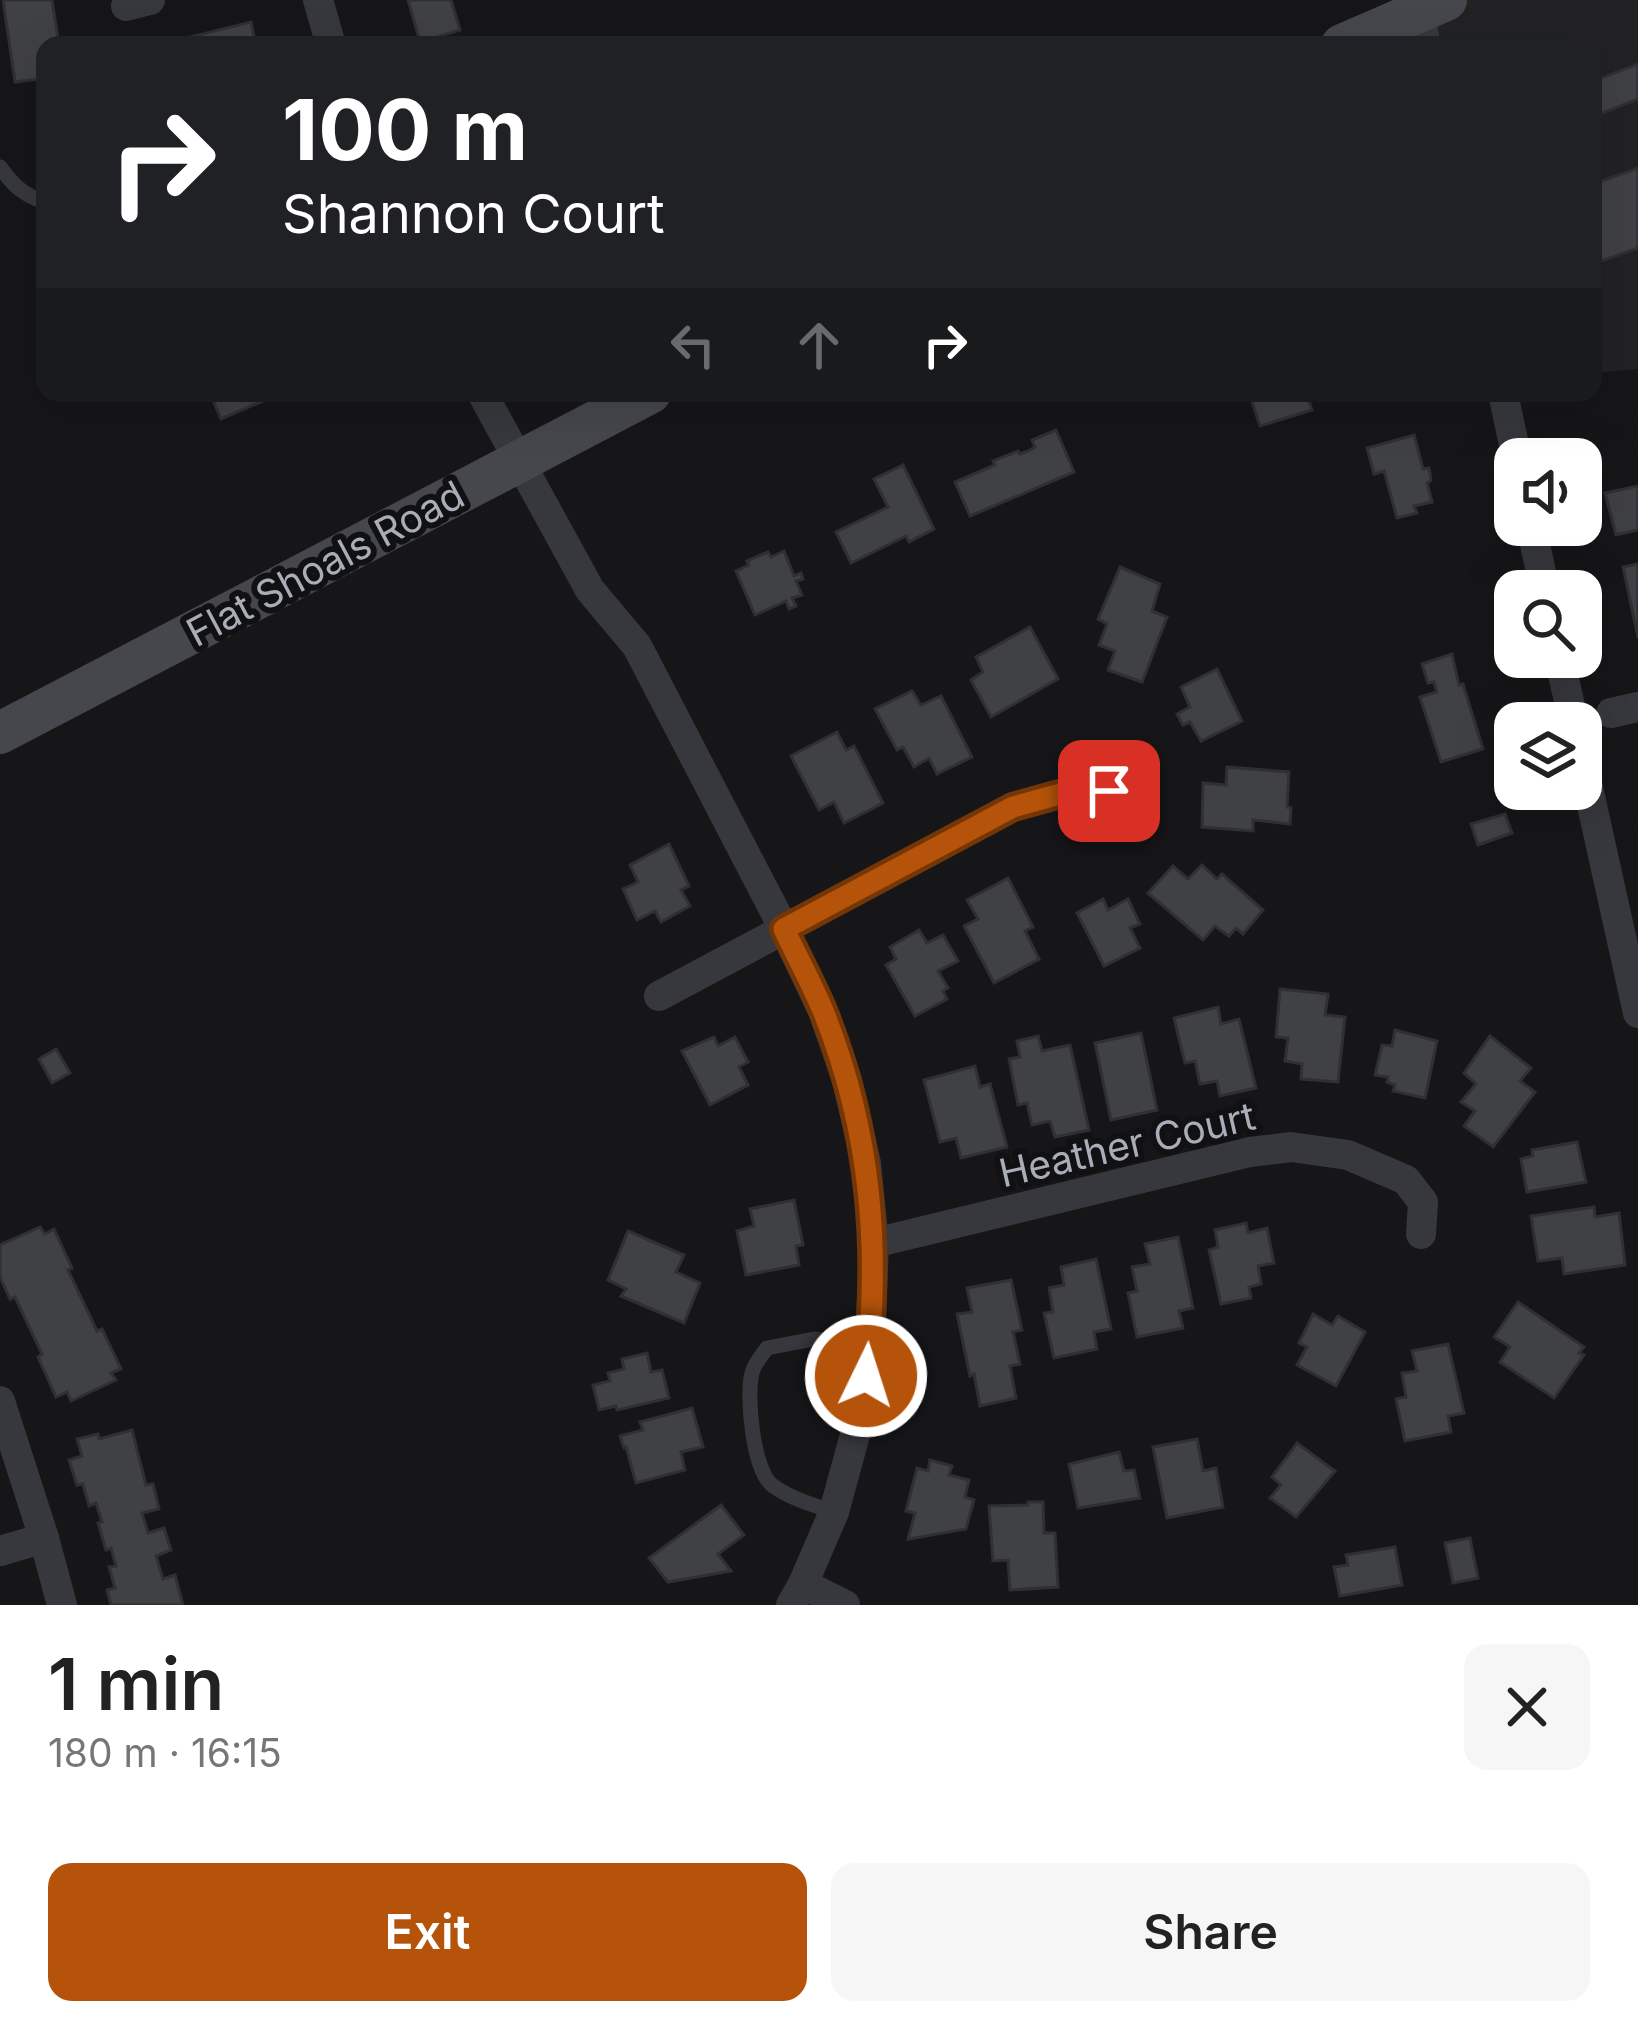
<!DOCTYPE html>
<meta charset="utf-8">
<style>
:root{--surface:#fff;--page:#f6f6f6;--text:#222;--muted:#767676;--accent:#b45309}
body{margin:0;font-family:Inter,sans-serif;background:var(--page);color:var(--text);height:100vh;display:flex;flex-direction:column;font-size:45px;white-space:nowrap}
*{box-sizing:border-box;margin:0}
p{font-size:39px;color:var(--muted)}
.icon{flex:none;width:66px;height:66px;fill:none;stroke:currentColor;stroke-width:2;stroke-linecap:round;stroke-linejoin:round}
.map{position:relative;height:1605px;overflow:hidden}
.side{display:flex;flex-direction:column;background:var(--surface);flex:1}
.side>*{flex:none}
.top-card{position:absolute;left:36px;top:36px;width:1566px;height:366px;border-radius:24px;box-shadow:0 12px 48px #0002;background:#202124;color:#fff;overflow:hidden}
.buttons{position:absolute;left:1494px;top:438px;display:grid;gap:24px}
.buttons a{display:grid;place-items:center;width:108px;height:108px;border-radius:24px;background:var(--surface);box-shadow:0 12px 48px #0002;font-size:60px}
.pin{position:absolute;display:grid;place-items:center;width:102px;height:102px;color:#fff;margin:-51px;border-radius:24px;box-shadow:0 6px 18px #0006}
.me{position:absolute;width:132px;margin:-66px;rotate:4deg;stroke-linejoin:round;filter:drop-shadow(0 0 9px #0008)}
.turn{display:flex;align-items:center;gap:42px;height:252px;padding:0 48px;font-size:54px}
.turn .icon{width:156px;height:156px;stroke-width:2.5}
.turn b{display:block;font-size:84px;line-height:102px}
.lanes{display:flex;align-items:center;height:114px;padding:0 48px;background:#0003;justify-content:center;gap:60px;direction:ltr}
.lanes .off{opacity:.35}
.round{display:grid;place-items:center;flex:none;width:126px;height:126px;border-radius:24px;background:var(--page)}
.summary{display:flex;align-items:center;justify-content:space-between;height:204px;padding:0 48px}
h1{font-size:72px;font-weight:600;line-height:90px}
.button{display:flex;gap:24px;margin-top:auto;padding:24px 48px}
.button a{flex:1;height:138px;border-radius:24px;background:var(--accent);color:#fff;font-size:48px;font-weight:600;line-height:138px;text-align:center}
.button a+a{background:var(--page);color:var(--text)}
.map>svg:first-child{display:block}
.built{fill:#222225}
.building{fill:#404145;stroke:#303034;stroke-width:3}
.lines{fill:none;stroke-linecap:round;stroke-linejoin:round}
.lane{stroke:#37383d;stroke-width:15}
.street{stroke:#37383d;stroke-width:30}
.secondary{stroke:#45474d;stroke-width:42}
.route-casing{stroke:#753606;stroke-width:30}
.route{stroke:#b45309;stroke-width:21}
.labels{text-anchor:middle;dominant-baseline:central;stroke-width:12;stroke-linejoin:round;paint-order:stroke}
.street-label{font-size:39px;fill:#a8adb8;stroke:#111113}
</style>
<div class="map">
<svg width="1638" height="1605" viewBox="0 0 1638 1605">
<rect width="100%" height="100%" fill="#161618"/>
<path class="built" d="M1405,0H1638V369L1593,373V45H1408L1404,20Z"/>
<g class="building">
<path d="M3,0H52L59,45H45V78L15,82Z"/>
<path d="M408,0H451L460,30L420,42Z"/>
<path d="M251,22L256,45H183L182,39Z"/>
<path d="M1638,64V99L1593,117V81Z"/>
<path d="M1638,168V248L1593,264V184Z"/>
<path d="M210,393H262L265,400L221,419Z"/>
<path d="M1249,393H1306L1312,410L1260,426Z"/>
<path d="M1056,430L1074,472L970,516L955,482L995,465L993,461L1018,451L1020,454L1028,451L1035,447L1032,440Z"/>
<path d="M1414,435L1423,469L1429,468L1431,480L1427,483L1432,502L1414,506L1417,513L1397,518L1384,471L1374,474L1367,448Z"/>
<path d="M903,465L934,529L909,542L906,536L851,563L836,532L888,507L874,479Z"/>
<path d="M1638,486V530L1616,535L1605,493Z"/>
<path d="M784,551L794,576L801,573L803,579L796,581L802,595L792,598L796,606L789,609L786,601L755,615L736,571L749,565L747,561L768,552L771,557Z"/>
<path d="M1638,564V638L1623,567Z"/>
<path d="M1120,567L1160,584L1152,611L1167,617L1142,682L1108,670L1115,651L1099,645L1107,624L1098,619Z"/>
<path d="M1030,627L1058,679L991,717L971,680L983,672L976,657Z"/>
<path d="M1452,654L1459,685L1463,684L1483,749L1441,762L1420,697L1437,692L1434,682L1428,683L1422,664Z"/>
<path d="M1217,669L1242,721L1201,741L1190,722L1183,725L1177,714L1190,707L1181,687Z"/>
<path d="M912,691L921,705L941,696L972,757L937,774L929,758L914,767L903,747L897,750L875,709Z"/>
<path d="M837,732L846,750L854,746L883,803L844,823L834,802L819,810L791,756Z"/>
<path d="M1227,767L1289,772L1287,807L1291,808L1290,824L1253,820V831L1202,827L1203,783L1226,785Z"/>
<path d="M1505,814L1512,833L1478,845L1471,824Z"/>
<path d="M669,844L689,886L681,890L690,906L661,922L655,911L637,920L623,889L638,882L630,865Z"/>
<path d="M1202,865L1217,879L1222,874L1263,910L1243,934L1236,928L1229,936L1215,926L1203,940L1148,893L1173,866L1188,879Z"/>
<path d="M1008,878L1033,927L1025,931L1039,959L994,983L964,926L978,919L967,900Z"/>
<path d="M1103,899L1108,910L1128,899L1140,924L1130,928L1140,948L1104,966L1077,913Z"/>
<path d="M919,930L927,943L943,935L958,961L938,971L948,988L943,991L947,999L915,1016L886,965L896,959L890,947Z"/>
<path d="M1280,989L1328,994L1325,1015L1345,1017L1338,1082L1301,1079L1302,1064L1285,1061L1288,1038L1276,1037Z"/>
<path d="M1218,1007L1221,1024L1239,1019L1256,1088L1220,1096L1217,1081L1200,1084L1195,1061L1185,1063L1174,1018Z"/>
<path d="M1395,1030L1437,1041L1425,1098L1393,1091L1395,1085L1387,1082L1388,1077L1375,1075L1382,1045L1392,1046Z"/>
<path d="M1141,1033L1157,1110L1111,1120L1095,1043Z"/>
<path d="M1038,1036L1042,1051L1070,1045L1089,1130L1055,1137L1050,1121L1032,1125L1027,1103L1018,1105L1009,1059L1020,1057L1017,1041Z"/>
<path d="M1490,1036L1531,1068L1520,1081L1535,1092L1493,1147L1464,1126L1475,1111L1461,1102L1476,1084L1464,1073Z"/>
<path d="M714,1037L718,1046L735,1037L748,1062L739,1067L748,1085L710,1105L682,1051Z"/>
<path d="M56,1049L70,1073L52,1083L39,1059Z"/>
<path d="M975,1066L980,1087L990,1084L1007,1147L961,1158L956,1138L940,1142L924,1080Z"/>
<path d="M1577,1142L1586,1182L1527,1192L1521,1159L1533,1156L1532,1150Z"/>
<path d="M794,1200L803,1245L796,1246L799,1265L746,1275L737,1231L754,1226L750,1209Z"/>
<path d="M1594,1207L1595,1217L1619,1213L1625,1265L1564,1274L1562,1258L1538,1261L1531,1216Z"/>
<path d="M1246,1223L1248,1233L1267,1228L1274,1263L1258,1266L1261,1284L1249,1287L1251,1298L1221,1304L1209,1250L1218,1247L1215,1230Z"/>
<path d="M40,1227L45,1234L54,1229L72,1268L68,1270L97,1331L102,1329L121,1369L111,1373L116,1380L71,1401L67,1392L56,1397L38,1357L42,1354L15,1297L10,1299L0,1277V1245Z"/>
<path d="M628,1231L684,1255L676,1272L700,1283L684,1323L621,1296L626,1289L608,1280Z"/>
<path d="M1178,1237L1193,1308L1179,1311L1183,1328L1137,1337L1128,1293L1137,1291L1132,1267L1150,1264L1145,1244Z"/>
<path d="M1096,1259L1111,1329L1094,1332L1097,1349L1054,1358L1044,1313L1053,1312L1049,1288L1064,1285L1061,1267Z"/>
<path d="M1011,1280L1022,1330L1013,1332L1020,1364L1010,1366L1016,1398L980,1406L974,1374L970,1376L957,1314L972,1312L967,1288Z"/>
<path d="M1518,1302L1584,1347L1579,1353L1584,1355L1554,1398L1500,1362L1510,1347L1494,1337Z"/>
<path d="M1313,1314L1332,1325L1338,1316L1365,1332L1336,1386L1297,1365L1307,1347L1299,1343Z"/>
<path d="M1448,1344L1464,1413L1448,1416L1451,1432L1405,1441L1396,1399L1406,1397L1402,1373L1417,1371L1412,1351Z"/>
<path d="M647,1353L651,1372L662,1370L669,1398L617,1410L616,1406L599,1410L593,1385L610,1381L608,1373L624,1369L622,1359Z"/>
<path d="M692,1408L703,1447L681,1452L685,1470L636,1483L626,1447L624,1448L620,1436L643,1430L640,1422Z"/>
<path d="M132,1430L146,1485L153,1484L159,1509L142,1513L148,1533L164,1528L171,1550L156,1556L163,1579L175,1575L183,1605H111L107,1590L115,1588L109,1567L116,1566L111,1548L106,1550L98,1523L102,1522L96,1503L89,1506L83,1484L77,1485L69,1460L82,1456L77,1439L98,1434L99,1439Z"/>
<path d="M1197,1439L1203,1471L1216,1468L1223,1507L1167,1518L1153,1447Z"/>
<path d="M1297,1443L1335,1471L1296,1517L1270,1498L1281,1485L1272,1477Z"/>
<path d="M1119,1452L1124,1471L1134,1470L1140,1498L1078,1508L1069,1464Z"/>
<path d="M930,1460L952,1466L949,1475L969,1480L965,1497L974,1500L966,1529L908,1539L915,1513L906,1511L917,1468L928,1471Z"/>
<path d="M1028,1502H1043L1044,1533H1055L1058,1587L1010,1590L1008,1560L993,1561L989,1506L1028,1505Z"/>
<path d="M721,1505L744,1535L718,1554L731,1571L668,1582L649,1558Z"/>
<path d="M1470,1538L1478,1578L1453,1583L1445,1543Z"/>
<path d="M1395,1547L1402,1585L1340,1596L1334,1567L1348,1565L1346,1555Z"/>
</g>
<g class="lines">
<g class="lane">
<path d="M0,167C13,185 23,195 45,202"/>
<path d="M834,1512C813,1505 789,1498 772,1485C753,1470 746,1396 752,1373C754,1364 762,1355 767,1348L814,1339L870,1347"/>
</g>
<g class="street">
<path d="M318,0L331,45"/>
<path d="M126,6L150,0"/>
<path d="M1419,11L1426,45"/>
<path d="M482,393L590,590L637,646L784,929L823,1011L847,1080L866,1163L874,1243L870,1347L863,1405L834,1512L803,1584L791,1605"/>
<path d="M1503,393L1517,459"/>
<path d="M1531,525L1545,591"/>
<path d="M1559,657L1574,723"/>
<path d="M1611,713L1638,707"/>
<path d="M1581,756L1638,1013"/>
<path d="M659,996L1013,807L1060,794L1109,791"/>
<path d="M874,1243L1250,1152L1291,1147L1348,1155L1406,1180L1423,1202L1421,1234"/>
<path d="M0,1401L44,1538L0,1551"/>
<path d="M44,1538L62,1605"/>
<path d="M803,1584L845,1605"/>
</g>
<g class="secondary">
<path d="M1342,45L1446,0"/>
<path d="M0,733L650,393"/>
</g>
</g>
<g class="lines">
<g class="route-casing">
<path id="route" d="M866,1376C881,1249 871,1132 824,1013C812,984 797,957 784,929L1013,807L1060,794L1109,791"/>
</g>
<use href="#route" class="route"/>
</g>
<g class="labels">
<g class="street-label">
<text transform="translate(325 563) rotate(-28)">Flat Shoals Road</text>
<text transform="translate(1127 1144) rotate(-13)">Heather Court</text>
</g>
</g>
</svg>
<div class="buttons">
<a><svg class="icon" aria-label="sound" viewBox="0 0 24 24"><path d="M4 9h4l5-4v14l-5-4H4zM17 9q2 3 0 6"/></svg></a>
<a><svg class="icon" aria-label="search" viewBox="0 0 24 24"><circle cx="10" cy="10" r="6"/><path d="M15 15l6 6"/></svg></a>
<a><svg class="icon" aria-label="layers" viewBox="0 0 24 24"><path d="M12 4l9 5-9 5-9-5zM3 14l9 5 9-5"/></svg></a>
</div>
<div class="pin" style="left:1109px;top:791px;background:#d93025"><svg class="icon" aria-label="arrive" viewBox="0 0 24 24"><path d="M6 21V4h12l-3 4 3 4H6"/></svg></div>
<svg class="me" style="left:866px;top:1376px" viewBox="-20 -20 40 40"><circle r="17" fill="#b45309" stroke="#fff" stroke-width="3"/><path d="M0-11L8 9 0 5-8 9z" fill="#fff"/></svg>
<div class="top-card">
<div class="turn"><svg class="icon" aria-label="right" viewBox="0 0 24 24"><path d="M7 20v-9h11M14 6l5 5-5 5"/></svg><div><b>100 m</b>Shannon Court</div></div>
<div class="lanes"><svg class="icon off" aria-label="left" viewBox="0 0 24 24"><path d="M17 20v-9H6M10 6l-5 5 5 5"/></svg><svg class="icon off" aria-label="ahead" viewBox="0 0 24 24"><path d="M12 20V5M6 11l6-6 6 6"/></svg><svg class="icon" aria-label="right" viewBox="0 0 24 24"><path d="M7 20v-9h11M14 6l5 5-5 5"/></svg></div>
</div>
</div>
<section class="side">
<div class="summary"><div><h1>1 min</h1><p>180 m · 16:15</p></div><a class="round"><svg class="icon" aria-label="close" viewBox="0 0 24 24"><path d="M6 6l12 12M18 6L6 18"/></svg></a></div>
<div class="button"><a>Exit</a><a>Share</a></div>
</section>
